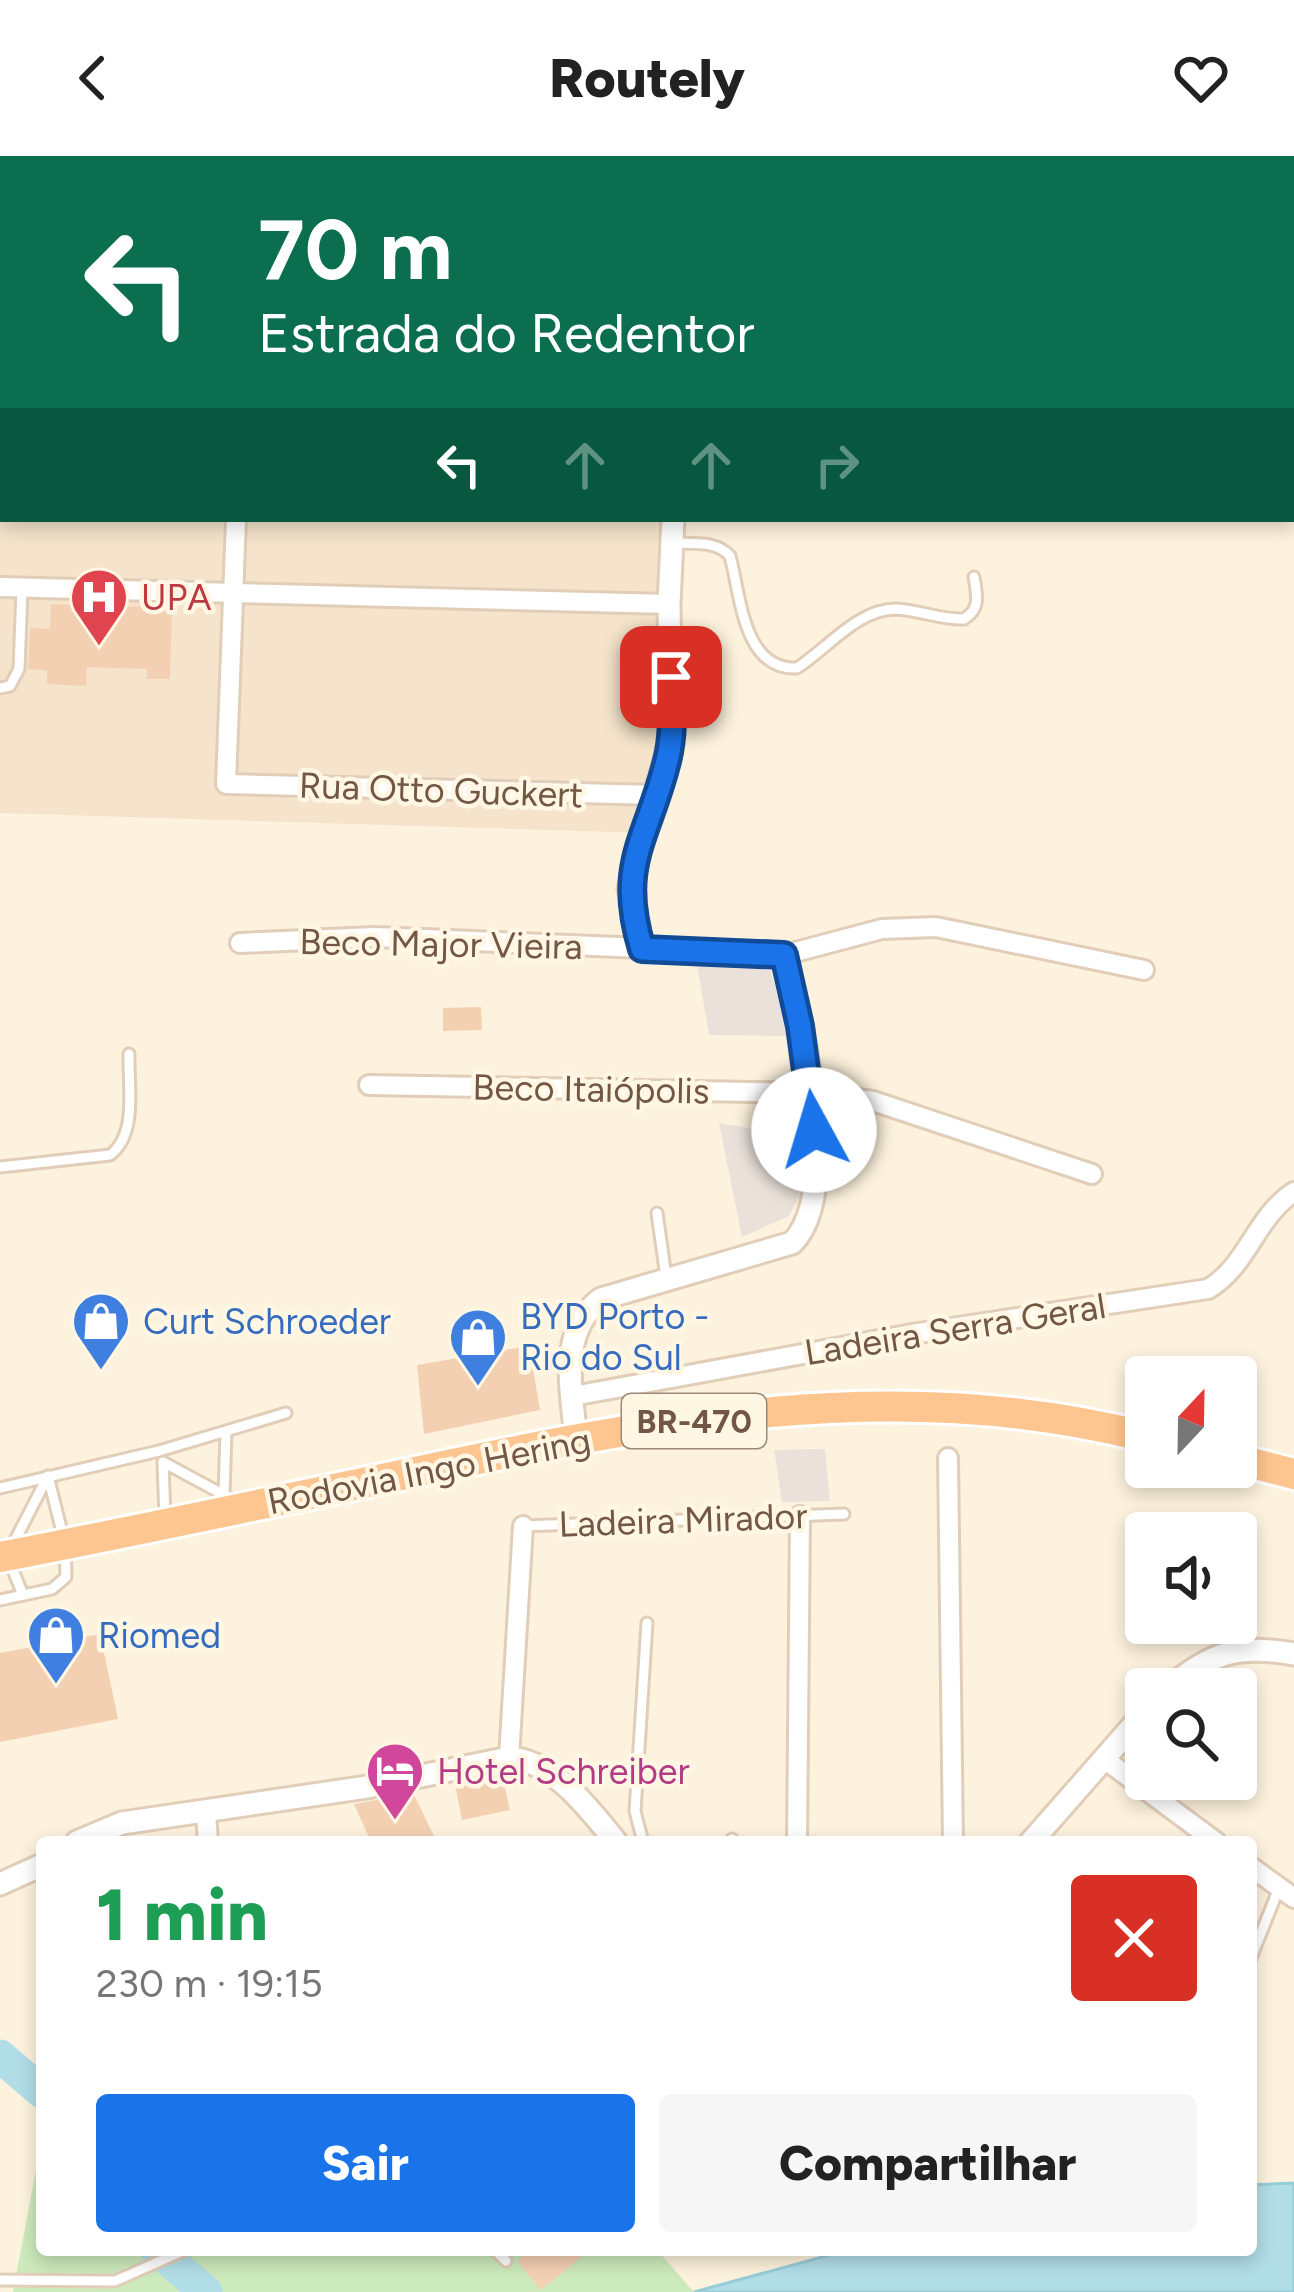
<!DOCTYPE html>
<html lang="pt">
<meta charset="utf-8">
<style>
:root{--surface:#fff;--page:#f6f6f6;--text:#222;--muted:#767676;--accent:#1a73e8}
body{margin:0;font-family:Figtree,sans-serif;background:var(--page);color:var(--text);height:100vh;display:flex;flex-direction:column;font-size:45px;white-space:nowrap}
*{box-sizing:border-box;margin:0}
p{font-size:39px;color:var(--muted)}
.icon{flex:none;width:66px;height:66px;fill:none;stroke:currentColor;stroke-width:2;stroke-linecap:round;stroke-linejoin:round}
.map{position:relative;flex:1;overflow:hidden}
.details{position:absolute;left:36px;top:1680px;width:1221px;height:420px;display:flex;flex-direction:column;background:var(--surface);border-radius:12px;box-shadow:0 6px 18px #0003}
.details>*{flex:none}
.top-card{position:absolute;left:0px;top:0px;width:1296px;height:366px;box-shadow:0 6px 18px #0003;background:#0b6e4f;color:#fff;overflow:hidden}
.needle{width:78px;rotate:22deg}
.tools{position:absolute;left:1125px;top:1200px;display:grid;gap:24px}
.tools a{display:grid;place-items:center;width:132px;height:132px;border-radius:12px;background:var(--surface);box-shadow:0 6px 18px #0003;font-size:60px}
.pin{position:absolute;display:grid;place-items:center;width:102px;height:102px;color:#fff;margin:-51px;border-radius:24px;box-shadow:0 6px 18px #0006}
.me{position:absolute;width:132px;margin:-66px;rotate:354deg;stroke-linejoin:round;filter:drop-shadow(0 0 9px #0008)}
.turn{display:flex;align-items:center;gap:42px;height:252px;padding:0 60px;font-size:54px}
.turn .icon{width:156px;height:156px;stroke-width:2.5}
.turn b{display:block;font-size:84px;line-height:102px}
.lanes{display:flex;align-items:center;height:114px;padding:0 60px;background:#0003;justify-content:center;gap:60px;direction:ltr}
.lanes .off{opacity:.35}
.round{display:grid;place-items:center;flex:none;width:126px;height:126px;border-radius:12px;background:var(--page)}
.summary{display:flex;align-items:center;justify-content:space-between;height:204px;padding:0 60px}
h1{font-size:72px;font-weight:800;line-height:90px;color:#1e9e55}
.primary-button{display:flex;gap:24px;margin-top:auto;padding:24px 60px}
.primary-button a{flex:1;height:138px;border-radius:12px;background:var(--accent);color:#fff;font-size:48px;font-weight:800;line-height:138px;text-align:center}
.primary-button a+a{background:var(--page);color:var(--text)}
header{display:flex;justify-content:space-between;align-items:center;height:156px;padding:0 60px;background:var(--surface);font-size:54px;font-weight:800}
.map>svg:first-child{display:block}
.residential{fill:#f5e4cb}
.industrial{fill:#eae2da}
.green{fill:#cceabb}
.water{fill:#b1dde7;stroke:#97ccd9;stroke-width:3}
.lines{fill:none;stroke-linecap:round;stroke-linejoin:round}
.river{stroke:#b1dde7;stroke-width:33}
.building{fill:#f4d0b3}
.service-casing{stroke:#e1ceb9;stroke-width:15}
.minor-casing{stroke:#e1ceb9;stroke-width:24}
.tertiary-casing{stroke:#e1ceb9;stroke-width:27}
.trunk-casing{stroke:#fff;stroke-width:36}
.service{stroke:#fff;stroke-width:9}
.minor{stroke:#fff;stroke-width:18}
.tertiary{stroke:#fff;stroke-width:21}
.trunk{stroke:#fdc691;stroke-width:30}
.route-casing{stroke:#114b97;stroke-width:30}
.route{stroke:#1a73e8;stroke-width:21}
.labels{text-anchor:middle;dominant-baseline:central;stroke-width:9;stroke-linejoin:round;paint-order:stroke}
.shield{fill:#fff6e4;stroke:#9d8775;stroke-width:3}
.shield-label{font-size:33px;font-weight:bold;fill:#735745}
.health-label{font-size:36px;fill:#be3a42;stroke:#fff6e4;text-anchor:start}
.street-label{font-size:36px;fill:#735745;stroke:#fff6e4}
.shop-label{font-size:36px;fill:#366cbe;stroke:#fff6e4;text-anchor:start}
.hotel-label{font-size:36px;fill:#b23c85;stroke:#fff6e4;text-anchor:start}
</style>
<header><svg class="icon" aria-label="back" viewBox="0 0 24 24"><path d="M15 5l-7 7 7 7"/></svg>Routely<svg class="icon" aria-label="heart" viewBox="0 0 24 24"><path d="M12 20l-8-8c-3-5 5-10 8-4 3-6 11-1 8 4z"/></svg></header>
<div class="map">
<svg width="1294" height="2136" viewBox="0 0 1294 2136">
<rect width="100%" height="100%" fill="#fdf2dd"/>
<path class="residential" d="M0,0H584L3,3V363H673L672,558L643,677L0,657Z"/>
<g class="industrial">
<path d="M696,803L768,805L789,880L709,879Z"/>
<path d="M719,967L798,981L804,1008L799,1041L789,1060L742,1081Z"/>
<path d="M825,1293L830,1345L782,1346L774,1294Z"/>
</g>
<path class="green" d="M42,1982V2094H657L694,2136H13Z"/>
<path class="water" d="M1294,2027V2136H694L848,2094H1251V2029Z"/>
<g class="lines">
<g class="river">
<path d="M0,1900L42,1936"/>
<path d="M157,2094L206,2136"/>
</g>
</g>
<g class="building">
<path d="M51,448L172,452L170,523H147V513L87,511L86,530L47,528V514L28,513L30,472L50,473Z"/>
<path d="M481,851L482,874L443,875V852Z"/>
<path d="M529,1190L540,1254L424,1278L417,1209Z"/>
<path d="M100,1478L118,1563L0,1586V1497Z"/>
<path d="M502,1619L510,1654L462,1664L455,1628Z"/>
<path d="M413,1637L437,1686H371L354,1648Z"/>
<path d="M531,2094H590L541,2134L517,2105Z"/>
</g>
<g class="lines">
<g class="service-casing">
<g id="service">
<path d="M672,387C693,388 716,384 730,400C741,441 743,514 797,512C828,492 858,453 896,453C919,454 941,464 964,463C981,453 977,439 974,421"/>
<path d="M0,532L10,530L19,513L22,434"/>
<path d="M0,1011L110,999C138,978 128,930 129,898"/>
<path d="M657,1057L666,1121"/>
<path d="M163,1306L237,1346"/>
<path d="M163,1307L165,1362"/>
<path d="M0,1332L159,1295L286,1257"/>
<path d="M224,1338L226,1276"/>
<path d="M523,1370L844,1358"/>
<path d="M12,1390L48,1320"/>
<path d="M9,1404L23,1439"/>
<path d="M0,1444L52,1433L66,1421L65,1388L48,1320"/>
<path d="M643,1686L635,1655L647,1467"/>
<path d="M732,1686V1683"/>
<path d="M1251,1802L1279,1732"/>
<path d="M495,2094L506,2105"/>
<path d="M0,2124L115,2125L185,2094"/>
</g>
</g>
<g class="minor-casing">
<g id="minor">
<path d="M0,235H3"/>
<path d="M236,363L226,628L656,639"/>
<path d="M0,431L669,448"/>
<path d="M240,787L374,781L642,792"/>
<path d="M784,799L882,773L936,771L1144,814"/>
<path d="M369,929L812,937L873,945L1092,1018"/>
<path d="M573,1240L912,1178L1208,1133C1247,1111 1256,1060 1294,1036"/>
<path d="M948,1302L953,1686"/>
<path d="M509,1602L523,1370"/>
<path d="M1103,1602L1216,1686"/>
<path d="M206,1657L208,1686"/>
<path d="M797,1686L800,1360"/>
<path d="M1251,1711L1294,1742"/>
</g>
</g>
<g class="tertiary-casing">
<g id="tertiary">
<path d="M584,3L585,0"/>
<path d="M0,52H3"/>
<path d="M576,1284C572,1235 557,1176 601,1143L792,1087C843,1038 801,863 784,799L642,792L629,733L671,582L669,448L673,363"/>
<path d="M1168,1533C1211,1496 1239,1488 1294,1498"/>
<path d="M77,1686L122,1667L367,1631L509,1602C553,1604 590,1654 616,1686"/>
<path d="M1031,1686L1146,1555"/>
<path d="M0,1728L42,1709"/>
</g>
</g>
<g class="trunk-casing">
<g id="trunk">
<path d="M1236,1303L1294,1318"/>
<path d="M0,1401C131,1376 261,1348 392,1321C644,1267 890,1216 1146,1281"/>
</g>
</g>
<use href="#service" class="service"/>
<use href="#minor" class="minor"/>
<use href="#tertiary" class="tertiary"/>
<use href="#trunk" class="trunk"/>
</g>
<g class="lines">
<g class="route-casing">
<path id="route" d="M671,521C672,549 674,578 667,605C648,682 616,708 642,793L784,799L800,870L814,974"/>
</g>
<use href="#route" class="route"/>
</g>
<defs>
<g id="hospital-pin" transform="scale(3)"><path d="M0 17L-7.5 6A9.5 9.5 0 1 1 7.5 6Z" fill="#e0444e" stroke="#fff6e4"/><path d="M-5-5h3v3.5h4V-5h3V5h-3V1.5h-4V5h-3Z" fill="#fff"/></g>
<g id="shop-pin" transform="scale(3)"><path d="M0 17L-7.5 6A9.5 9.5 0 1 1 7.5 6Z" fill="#3f7fe0" stroke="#fff6e4"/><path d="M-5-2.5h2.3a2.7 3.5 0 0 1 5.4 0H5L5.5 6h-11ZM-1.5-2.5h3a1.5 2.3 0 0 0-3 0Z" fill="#fff"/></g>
<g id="hotel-pin" transform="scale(3)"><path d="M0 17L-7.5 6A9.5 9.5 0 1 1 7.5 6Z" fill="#d1479c" stroke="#fff6e4"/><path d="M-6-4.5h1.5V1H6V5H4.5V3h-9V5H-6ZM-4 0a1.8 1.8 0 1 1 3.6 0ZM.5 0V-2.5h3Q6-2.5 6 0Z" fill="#fff"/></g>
</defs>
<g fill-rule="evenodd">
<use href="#hospital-pin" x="99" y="441"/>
<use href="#shop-pin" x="101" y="1165"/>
<use href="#shop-pin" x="478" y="1181"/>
<use href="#shop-pin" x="56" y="1479"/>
<use href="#hotel-pin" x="395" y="1615"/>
</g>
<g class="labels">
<rect class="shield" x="622" y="1238" width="144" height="54" rx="9"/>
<g class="shield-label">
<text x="694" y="1265">BR-470</text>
</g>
<g class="health-label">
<text x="141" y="441">UPA</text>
</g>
<g class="street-label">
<text transform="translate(441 634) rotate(2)">Rua Otto Guckert</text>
<text transform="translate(441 788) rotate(1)">Beco Major Vieira</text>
<text transform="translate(591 933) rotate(1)">Beco Itaiópolis</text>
<text transform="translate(955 1173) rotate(-9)">Ladeira Serra Geral</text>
<text transform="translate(429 1315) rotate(-11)">Rodovia Ingo Hering</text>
<text transform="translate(683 1364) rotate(-2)">Ladeira Mirador</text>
</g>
<g class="shop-label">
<text x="520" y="1160">BYD Porto -<tspan x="520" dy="41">Rio do Sul</tspan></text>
<text x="143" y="1165">Curt Schroeder</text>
<text x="98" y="1479">Riomed</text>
</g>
<g class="hotel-label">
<text x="437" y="1615">Hotel Schreiber</text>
</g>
</g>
</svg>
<div class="tools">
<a><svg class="needle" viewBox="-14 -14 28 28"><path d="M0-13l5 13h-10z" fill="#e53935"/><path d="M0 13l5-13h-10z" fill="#767676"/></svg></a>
<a><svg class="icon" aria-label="sound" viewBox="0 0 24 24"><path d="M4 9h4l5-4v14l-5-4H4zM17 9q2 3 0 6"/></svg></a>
<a><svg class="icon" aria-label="search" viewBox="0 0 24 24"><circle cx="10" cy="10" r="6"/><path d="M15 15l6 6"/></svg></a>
</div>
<div class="pin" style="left:671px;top:521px;background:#d93025"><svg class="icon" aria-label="arrive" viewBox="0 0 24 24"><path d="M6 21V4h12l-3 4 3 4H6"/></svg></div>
<svg class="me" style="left:814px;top:974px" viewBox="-20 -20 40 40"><circle r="19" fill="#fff"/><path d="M0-13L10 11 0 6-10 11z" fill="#1a73e8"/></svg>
<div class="top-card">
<div class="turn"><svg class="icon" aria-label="left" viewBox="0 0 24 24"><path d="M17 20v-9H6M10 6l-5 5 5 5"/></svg><div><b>70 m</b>Estrada do Redentor</div></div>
<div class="lanes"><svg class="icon" aria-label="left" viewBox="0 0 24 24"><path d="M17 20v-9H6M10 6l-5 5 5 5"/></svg><svg class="icon off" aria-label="ahead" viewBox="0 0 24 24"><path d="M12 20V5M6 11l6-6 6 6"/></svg><svg class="icon off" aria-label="ahead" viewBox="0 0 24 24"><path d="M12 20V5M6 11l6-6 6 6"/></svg><svg class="icon off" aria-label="right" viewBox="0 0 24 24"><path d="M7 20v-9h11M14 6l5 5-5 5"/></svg></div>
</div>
<section class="details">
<div class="summary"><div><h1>1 min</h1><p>230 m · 19:15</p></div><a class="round" style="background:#d93025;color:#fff"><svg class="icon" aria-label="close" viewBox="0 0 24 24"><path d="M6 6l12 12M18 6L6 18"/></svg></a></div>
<div class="primary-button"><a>Sair</a><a>Compartilhar</a></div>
</section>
</div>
